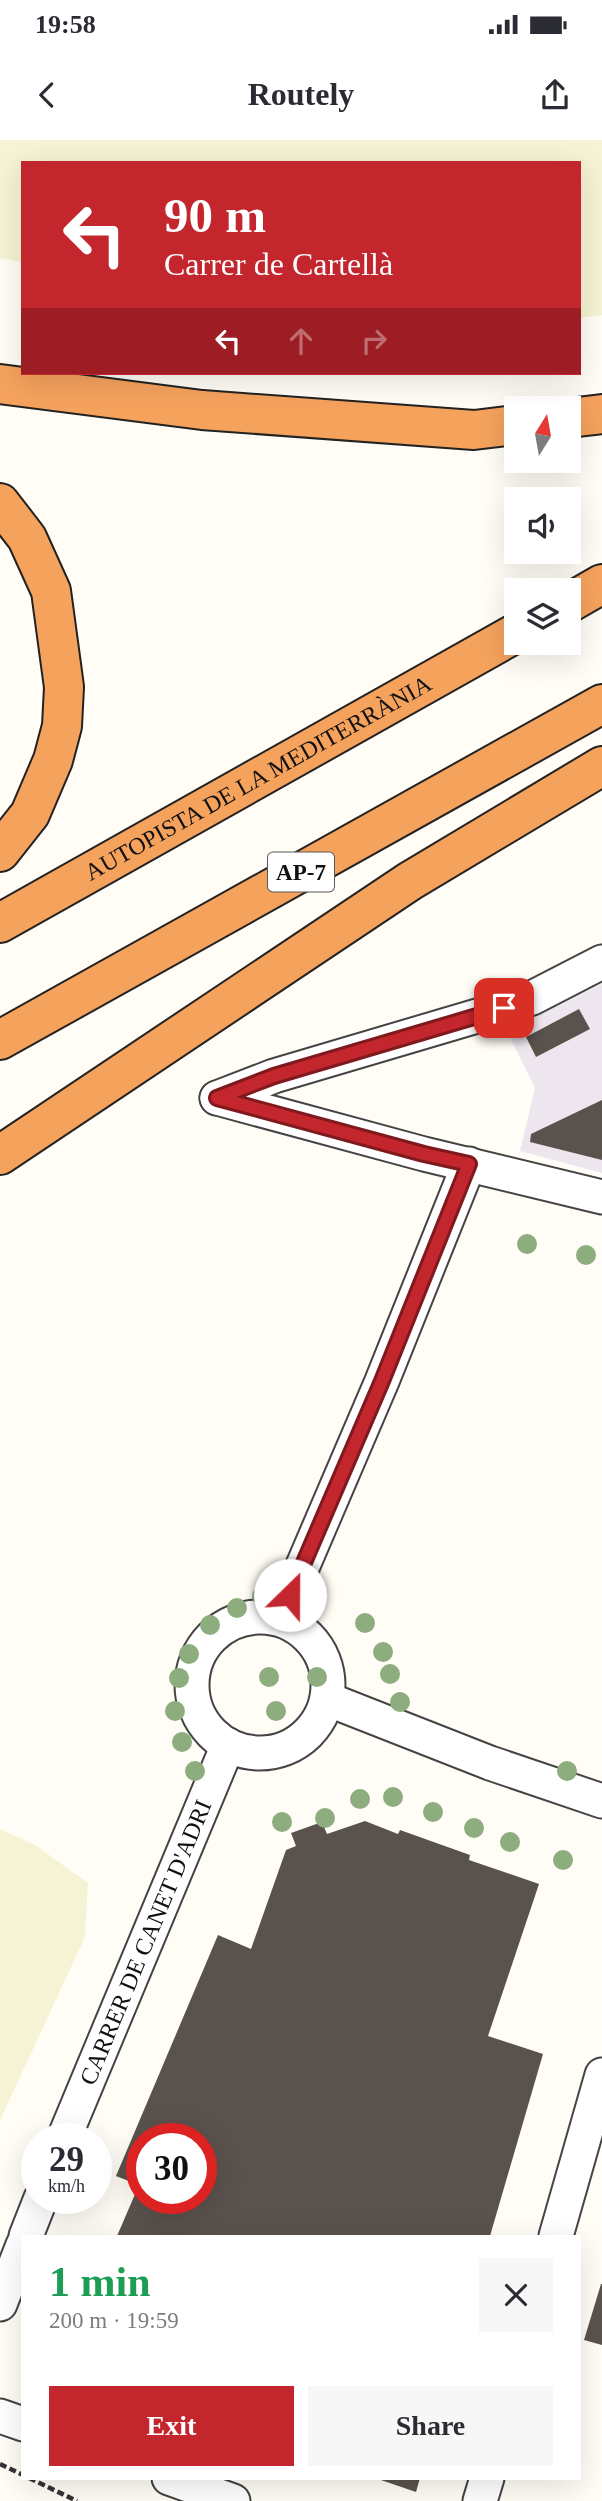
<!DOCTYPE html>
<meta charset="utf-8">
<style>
:root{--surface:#fff;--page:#f7f7f7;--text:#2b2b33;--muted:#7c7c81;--accent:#c4262e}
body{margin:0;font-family:Georgia,serif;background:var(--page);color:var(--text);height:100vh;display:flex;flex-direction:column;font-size:26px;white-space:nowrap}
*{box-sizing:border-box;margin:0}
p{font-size:23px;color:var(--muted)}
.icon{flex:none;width:38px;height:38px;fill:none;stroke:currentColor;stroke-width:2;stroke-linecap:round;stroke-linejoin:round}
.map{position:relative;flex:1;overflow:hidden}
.details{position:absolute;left:21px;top:2095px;width:560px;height:245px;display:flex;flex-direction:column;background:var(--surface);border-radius:0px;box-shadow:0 7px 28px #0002}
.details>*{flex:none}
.top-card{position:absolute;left:21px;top:21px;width:560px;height:214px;border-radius:0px;box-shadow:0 7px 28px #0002;background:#c4262e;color:#fff;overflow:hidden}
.needle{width:46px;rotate:11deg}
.buttons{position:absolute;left:504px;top:256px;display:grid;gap:14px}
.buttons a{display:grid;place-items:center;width:77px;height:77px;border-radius:0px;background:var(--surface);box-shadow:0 7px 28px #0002;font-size:35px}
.speed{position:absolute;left:21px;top:1983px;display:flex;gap:14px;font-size:35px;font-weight:700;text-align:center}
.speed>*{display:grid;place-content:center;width:91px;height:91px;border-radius:50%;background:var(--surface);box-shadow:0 7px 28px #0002;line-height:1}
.speed small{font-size:18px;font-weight:400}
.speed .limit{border:10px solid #d22;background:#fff;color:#111}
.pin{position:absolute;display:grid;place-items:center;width:60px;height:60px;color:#fff;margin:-30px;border-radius:14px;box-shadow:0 4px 10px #0006}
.me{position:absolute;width:77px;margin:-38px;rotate:23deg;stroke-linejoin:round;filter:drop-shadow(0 0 5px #0008)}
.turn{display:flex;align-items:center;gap:24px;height:147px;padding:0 28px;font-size:32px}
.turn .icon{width:91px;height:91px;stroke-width:2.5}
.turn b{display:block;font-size:49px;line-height:60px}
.lanes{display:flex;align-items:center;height:66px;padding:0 28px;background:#0003;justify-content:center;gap:35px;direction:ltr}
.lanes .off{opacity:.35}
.round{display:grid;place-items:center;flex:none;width:74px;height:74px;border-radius:0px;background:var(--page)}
.headline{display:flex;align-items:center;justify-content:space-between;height:119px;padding:0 28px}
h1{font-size:42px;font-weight:800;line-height:52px;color:#1e9e55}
.button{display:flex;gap:14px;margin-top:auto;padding:14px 28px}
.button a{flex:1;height:80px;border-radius:0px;background:var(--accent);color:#fff;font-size:28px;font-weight:800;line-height:80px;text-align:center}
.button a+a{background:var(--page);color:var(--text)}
.status{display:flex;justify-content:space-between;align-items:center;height:49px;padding:0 35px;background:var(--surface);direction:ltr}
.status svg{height:19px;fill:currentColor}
header{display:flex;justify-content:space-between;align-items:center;height:91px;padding:0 28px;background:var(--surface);font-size:32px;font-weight:800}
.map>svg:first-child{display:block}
.industrial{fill:#eee6ef}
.farmland{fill:#f6f3d4}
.building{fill:#5a524d;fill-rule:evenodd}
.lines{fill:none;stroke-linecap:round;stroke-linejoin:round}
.minor-casing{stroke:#444;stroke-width:37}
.highway-casing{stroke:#222;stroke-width:42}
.path{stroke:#333;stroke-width:4.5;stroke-dasharray:7 3.5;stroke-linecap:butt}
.minor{stroke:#fff;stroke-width:33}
.highway{stroke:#f5a25d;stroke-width:38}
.tree{fill:#8dad7f}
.route-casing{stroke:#7f191e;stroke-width:18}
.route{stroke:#c4262e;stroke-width:12}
.labels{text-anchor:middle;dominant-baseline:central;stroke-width:7;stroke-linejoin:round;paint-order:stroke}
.shield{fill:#fff;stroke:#585858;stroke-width:2}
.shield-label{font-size:23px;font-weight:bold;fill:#111}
.street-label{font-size:24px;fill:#111;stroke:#fff}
</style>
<div class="status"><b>19:58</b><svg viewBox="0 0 49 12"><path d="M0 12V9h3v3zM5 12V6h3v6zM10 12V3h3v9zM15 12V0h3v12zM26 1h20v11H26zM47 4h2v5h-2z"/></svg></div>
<header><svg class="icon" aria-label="back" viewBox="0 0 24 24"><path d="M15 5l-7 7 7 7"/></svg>Routely<svg class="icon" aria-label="share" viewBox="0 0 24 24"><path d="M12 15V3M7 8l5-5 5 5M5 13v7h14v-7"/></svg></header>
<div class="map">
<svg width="602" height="2361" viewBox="0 0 602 2361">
<rect width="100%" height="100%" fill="#fffdf5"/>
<path class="industrial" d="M602,844V1033L520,1011L535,948L507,891Z"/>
<g class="farmland">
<path d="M0,0H602V175L579,178V23H23V122L0,118Z"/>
<path d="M0,1689L35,1705L88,1743L85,1797L0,1980Z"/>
</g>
<g class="building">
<path d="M579,869L590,889L536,917L526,897Z"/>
<path d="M602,960V1020L530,1002L531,994Z"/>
<path d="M365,1681L398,1694L400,1690L470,1715L469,1720L539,1744L488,1896L543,1914L490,2096H117L139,2045L116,2036L218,1795L251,1809L286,1710L296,1706L291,1693L322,1682L327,1694ZM142,1998H201V2058H142Z"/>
<path d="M601,2144H602V2205L584,2200Z"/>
<path d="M375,2338H420L416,2352Z"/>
</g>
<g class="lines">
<g class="minor-casing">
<g id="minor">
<path d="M217,958L274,936L504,868L532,858L602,822"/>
<path d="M217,958L424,1014L602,1057"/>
<circle cx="260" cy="1545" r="68"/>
<path d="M280,1479L382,1241L469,1024"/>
<path d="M327,1559L490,1623L602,1661"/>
<path id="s1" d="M64,1998L228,1605"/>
<path d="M26,2096L41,2058"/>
<path d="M556,2096L602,1935"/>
<path d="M0,2164L23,2105"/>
<path d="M0,2276L23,2284"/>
<path d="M169,2338L233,2361"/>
<path d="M480,2361L487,2338"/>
</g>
</g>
<g class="highway-casing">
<g id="highway">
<path d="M0,244L202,270L474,290L516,285"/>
<path d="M569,278L602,274"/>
<path d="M0,363L27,398L51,451L64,547L62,586L53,620L30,674L0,712"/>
<path d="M569,463L602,444"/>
<path id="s2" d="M0,783L516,493"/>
<path d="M0,900L602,564"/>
<path d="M0,1015L410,741L602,626"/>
</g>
</g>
<g class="path">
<path d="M0,2324L23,2335"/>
<path d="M29,2338L77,2361"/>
</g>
<use href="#minor" class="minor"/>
<use href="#highway" class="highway"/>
</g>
<g class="tree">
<circle cx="527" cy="1104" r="10"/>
<circle cx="586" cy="1115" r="10"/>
<circle cx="262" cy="1456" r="10"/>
<circle cx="237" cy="1468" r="10"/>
<circle cx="365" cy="1483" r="10"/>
<circle cx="210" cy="1485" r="10"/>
<circle cx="383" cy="1512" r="10"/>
<circle cx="189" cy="1514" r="10"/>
<circle cx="390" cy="1534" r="10"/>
<circle cx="269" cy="1537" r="10"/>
<circle cx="317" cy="1537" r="10"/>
<circle cx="179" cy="1538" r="10"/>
<circle cx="400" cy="1562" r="10"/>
<circle cx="175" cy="1571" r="10"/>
<circle cx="276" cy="1571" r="10"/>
<circle cx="182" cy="1602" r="10"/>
<circle cx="195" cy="1631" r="10"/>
<circle cx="567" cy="1631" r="10"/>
<circle cx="393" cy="1657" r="10"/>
<circle cx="360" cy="1659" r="10"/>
<circle cx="433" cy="1672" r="10"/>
<circle cx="325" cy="1678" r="10"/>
<circle cx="282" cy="1682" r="10"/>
<circle cx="474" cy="1688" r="10"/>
<circle cx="510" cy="1702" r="10"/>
<circle cx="563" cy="1720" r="10"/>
</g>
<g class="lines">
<g class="route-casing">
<path id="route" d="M290,1455L382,1241L469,1024L424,1014L217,958L274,936L504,868"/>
</g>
<use href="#route" class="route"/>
</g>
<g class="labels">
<rect class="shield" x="268" y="712.5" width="66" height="39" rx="5"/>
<g class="shield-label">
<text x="301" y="732">AP-7</text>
</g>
<g class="street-label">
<text stroke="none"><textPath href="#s2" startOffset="296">AUTOPISTA DE LA MEDITERRÀNIA</textPath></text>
<text stroke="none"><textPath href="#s1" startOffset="212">CARRER DE CANET D'ADRI</textPath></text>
</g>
</g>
</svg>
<div class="buttons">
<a><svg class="needle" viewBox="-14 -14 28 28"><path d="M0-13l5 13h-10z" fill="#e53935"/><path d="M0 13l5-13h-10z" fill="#7c7c81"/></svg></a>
<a><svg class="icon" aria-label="sound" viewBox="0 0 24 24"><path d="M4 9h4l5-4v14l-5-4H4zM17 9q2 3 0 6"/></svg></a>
<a><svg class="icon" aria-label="layers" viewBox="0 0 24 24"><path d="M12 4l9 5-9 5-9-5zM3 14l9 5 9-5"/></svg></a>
</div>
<div class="speed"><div>29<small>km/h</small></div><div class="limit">30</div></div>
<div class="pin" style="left:504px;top:868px;background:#d93025"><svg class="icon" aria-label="arrive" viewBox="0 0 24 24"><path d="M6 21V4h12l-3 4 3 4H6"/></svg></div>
<svg class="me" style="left:290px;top:1455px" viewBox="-20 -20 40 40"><circle r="19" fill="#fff"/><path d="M0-13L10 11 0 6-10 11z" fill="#c4262e"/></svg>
<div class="top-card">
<div class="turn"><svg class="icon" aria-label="left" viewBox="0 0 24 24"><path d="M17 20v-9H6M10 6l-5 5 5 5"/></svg><div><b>90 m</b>Carrer de Cartellà</div></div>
<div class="lanes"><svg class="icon" aria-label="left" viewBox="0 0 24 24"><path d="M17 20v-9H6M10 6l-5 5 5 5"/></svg><svg class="icon off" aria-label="ahead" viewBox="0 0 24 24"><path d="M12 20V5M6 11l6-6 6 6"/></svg><svg class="icon off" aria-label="right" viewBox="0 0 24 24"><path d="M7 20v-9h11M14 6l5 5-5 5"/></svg></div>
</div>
<section class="details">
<div class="headline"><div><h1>1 min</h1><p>200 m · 19:59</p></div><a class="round"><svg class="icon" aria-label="close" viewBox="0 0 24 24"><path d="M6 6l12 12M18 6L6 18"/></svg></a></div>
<div class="button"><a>Exit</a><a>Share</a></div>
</section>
</div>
